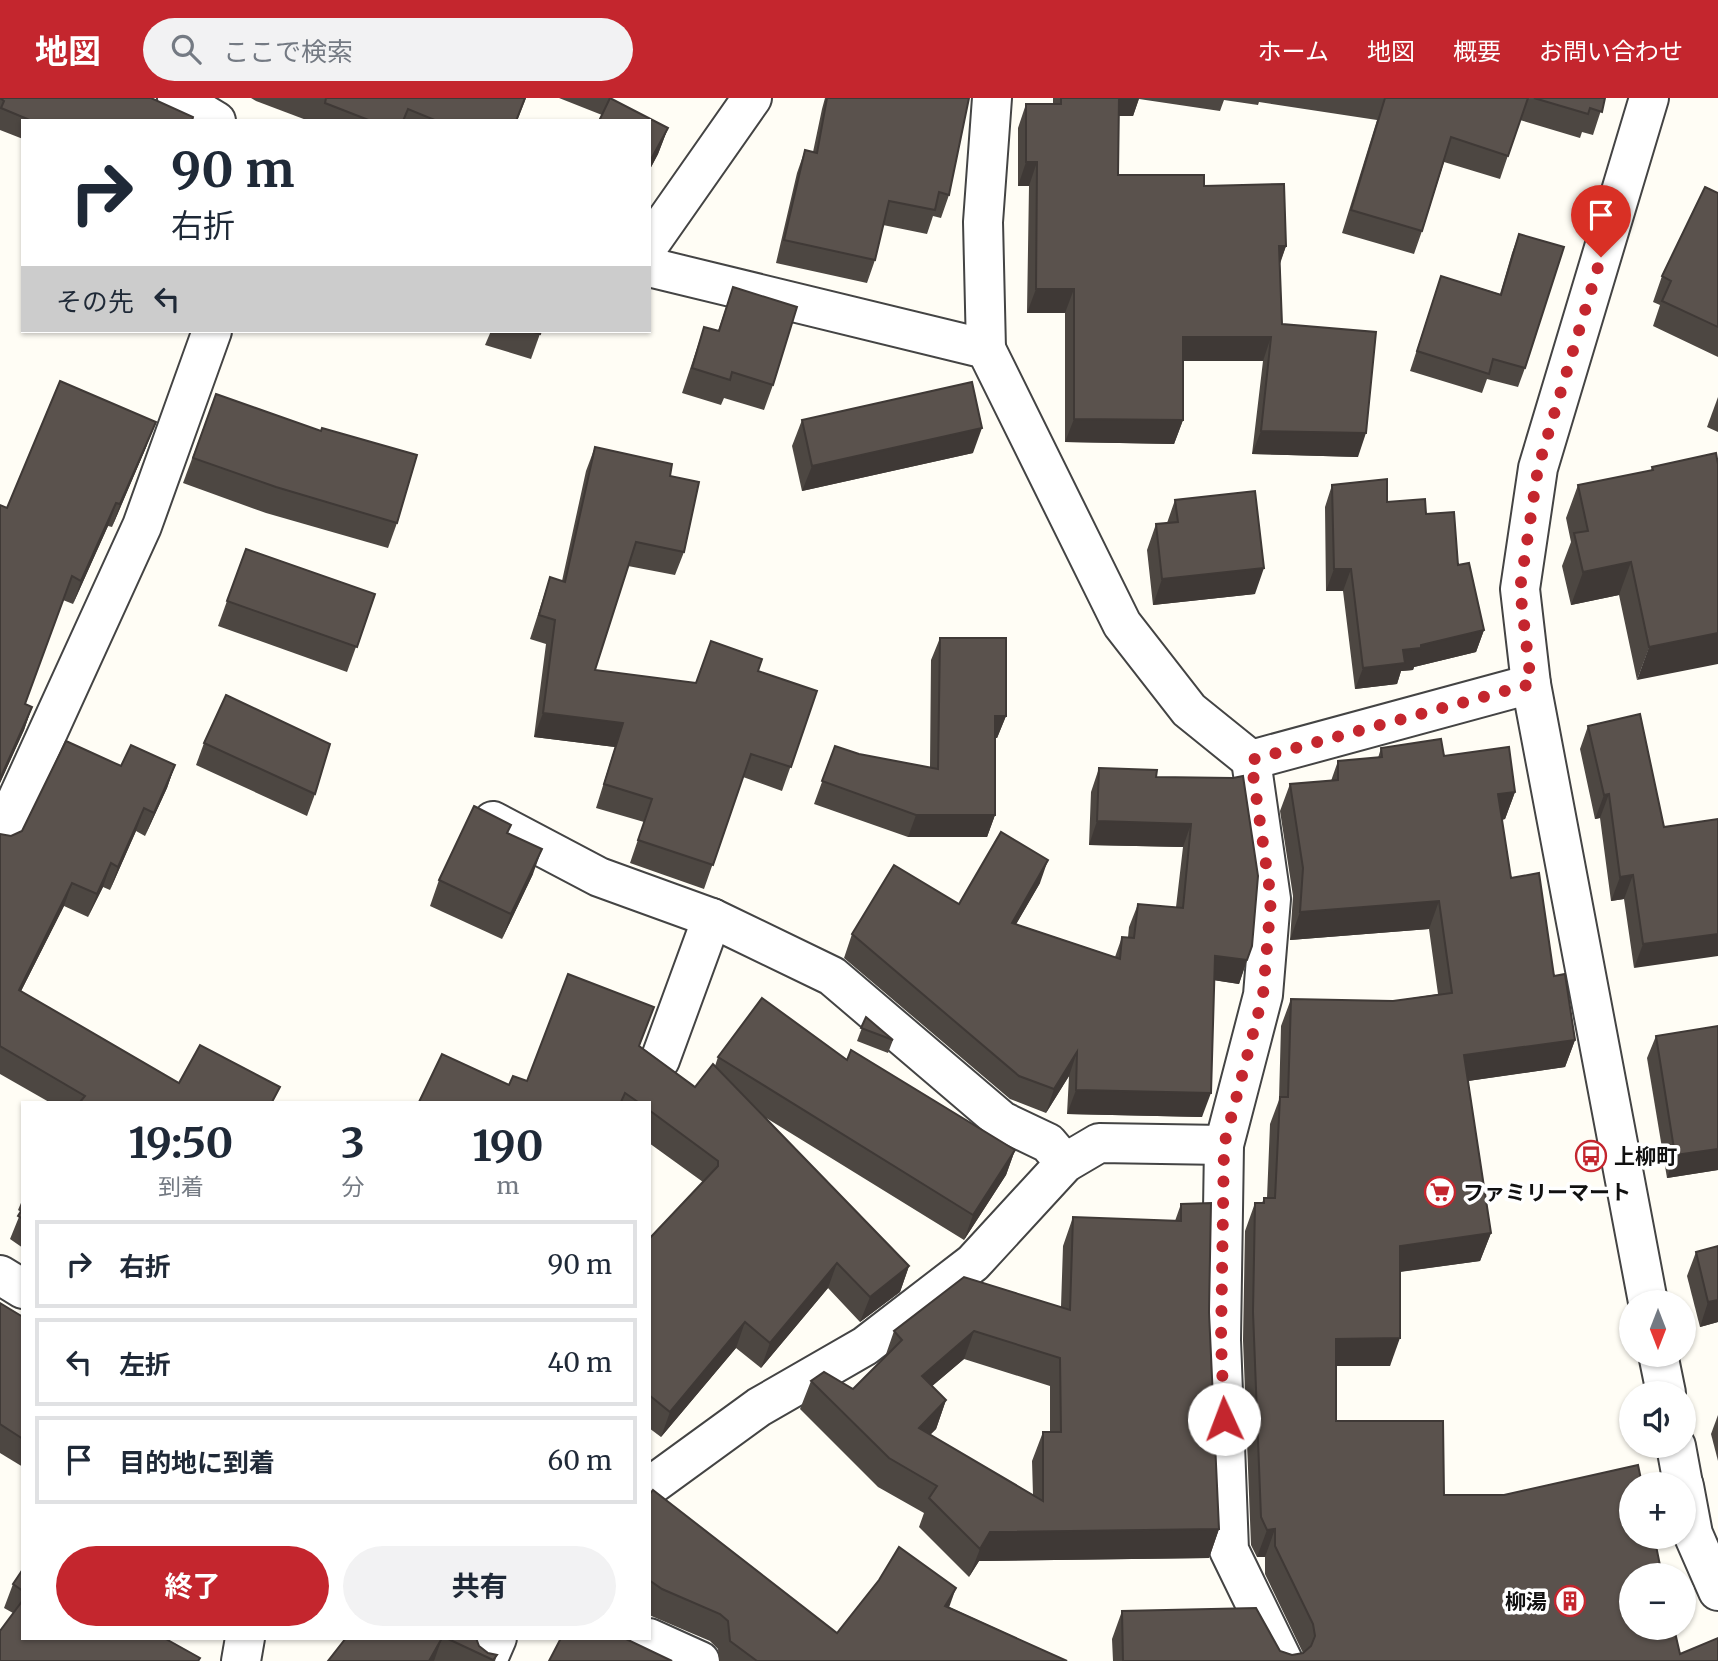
<!DOCTYPE html>
<html lang="ja">
<meta charset="utf-8">
<style>
:root{--surface:#fff;--page:#f2f2f3;--text:#1f2937;--muted:#747a83;--line:#e0e1e3;--accent:#c4262e}
body{margin:0;font-family:Merriweather,"Noto Sans JP",serif;background:var(--page);color:var(--text);height:100vh;display:flex;flex-direction:column;font-size:26px;white-space:nowrap}
*{box-sizing:border-box;margin:0}
p{font-size:23px;color:var(--muted)}
.icon{flex:none;width:38px;height:38px;fill:none;stroke:currentColor;stroke-width:2;stroke-linecap:round;stroke-linejoin:round}
.map{position:relative;flex:1;overflow:hidden}
.details{position:absolute;left:21px;top:1003px;width:630px;height:539px;display:flex;flex-direction:column;background:var(--surface);border-radius:0px;box-shadow:0 2px 5px #0004}
.details>*{flex:none}
.banner{position:absolute;left:21px;top:21px;width:630px;height:214px;border-radius:0px;box-shadow:0 2px 5px #0004;background:#fff;color:var(--text);overflow:hidden}
.needle{width:46px;rotate:180deg}
.controls{position:absolute;left:1619px;top:1192px;display:grid;gap:14px}
.controls a{display:grid;place-items:center;width:77px;height:77px;border-radius:50%;background:var(--surface);box-shadow:0 2px 5px #0004;font-size:35px}
.pin{position:absolute;display:grid;place-items:center;width:60px;height:60px;color:#fff;margin:-72px -30px;border-radius:50% 50% 50% 0;rotate:-45deg;box-shadow:0 0 7px #0007}
.pin .icon{rotate:45deg}
.me{position:absolute;width:77px;margin:-38px;rotate:358deg;stroke-linejoin:round;filter:drop-shadow(0 0 5px #0008)}
.turn{display:flex;align-items:center;gap:24px;height:147px;padding:0 35px;font-size:32px}
.turn .icon{width:91px;height:91px;stroke-width:2.5}
.turn b{display:block;font-size:49px;line-height:60px}
.then{display:flex;align-items:center;height:66px;padding:0 35px;background:#0003;gap:14px;font-size:26px}
.eta{display:flex;justify-content:space-evenly;align-items:center;height:119px;text-align:center}
.eta b{font-size:42px;font-weight:700;line-height:49px}
.cta{display:flex;gap:14px;margin-top:auto;padding:14px 35px}
.cta a{flex:1;height:80px;border-radius:42px;background:var(--accent);color:#fff;font-size:28px;font-weight:700;line-height:80px;text-align:center}
.cta a+a{background:var(--page);color:var(--text)}
ul{padding:0;list-style:none}
li{display:flex;align-items:center;gap:21px;height:88px;margin:0 14px 10px;padding:0 21px;border:4px solid var(--line);border-radius:0px}
li div{flex:1}
li b{display:block;font-size:26px}
li em{font-style:normal}
header{display:flex;align-items:center;gap:42px;box-sizing:border-box;height:98px;padding:0 35px;background:var(--accent);color:#fff}
header strong{font-size:33px}
nav{display:flex;gap:38px;margin-inline-start:auto;font-size:24px}
.search{width:490px;height:63px;background:var(--page);display:flex;align-items:center;gap:18px;box-sizing:border-box;padding:0 24px;border-radius:38px;color:var(--muted);font-size:26px}
.map>svg:first-child{display:block}
.lines{fill:none;stroke-linecap:round;stroke-linejoin:round}
.minor-casing{stroke:#444;stroke-width:42}
.tertiary-casing{stroke:#444;stroke-width:42}
.minor{stroke:#fff;stroke-width:38}
.tertiary{stroke:#fff;stroke-width:38}
.wall{fill:#4d4742;fill-rule:evenodd}
.shaded-wall{fill:#3f3936}
.building{fill:#5a524d;stroke:#3f3936;stroke-width:2;fill-rule:evenodd}
.route{stroke:#c4262e;stroke-width:12;stroke-dasharray:0 21.6}
.labels{text-anchor:middle;dominant-baseline:central;stroke-width:7;stroke-linejoin:round;paint-order:stroke}
.poi-label{font-size:21px;font-weight:bold;fill:#111;stroke:#fff;text-anchor:start}
</style>
<header>
<strong>地図</strong>
<div class="search"><svg class="icon" aria-label="search" viewBox="0 0 24 24"><circle cx="10" cy="10" r="6"/><path d="M15 15l6 6"/></svg>ここで検索</div>
<nav><a>ホーム</a><a>地図</a><a>概要</a><a>お問い合わせ</a></nav>
</header>
<div class="map">
<svg width="1718" height="1563" viewBox="0 0 1718 1563">
<rect width="100%" height="100%" fill="#fffdf5"/>
<g class="lines">
<g class="minor-casing">
<g id="minor">
<path d="M649,147L752,0"/>
<path d="M986,251L983,124L992,0"/>
<path d="M1251,662L1271,801L1263,897L1224,1047L1221,1242L1229,1452L1283,1563"/>
<path d="M493,723L599,779L712,820L832,878L1002,1023L1048,1045L1065,1065"/>
<path d="M0,739L142,428L212,233"/>
<path d="M660,962L712,820"/>
<path d="M0,1177L23,1191"/>
<path d="M649,1389L759,1309L865,1248L973,1165L1065,1065L1099,1045L1224,1047"/>
<path d="M649,1540L700,1563"/>
<path d="M241,1563L245,1540"/>
<path d="M487,1563L497,1540"/>
</g>
</g>
<g class="tertiary-casing">
<g id="tertiary">
<path d="M177,0L216,23"/>
<path d="M649,169L986,251L1122,526L1189,612L1251,662L1531,586"/>
<path d="M1648,1204L1531,586L1520,491L1538,370L1649,0"/>
<path d="M1658,1256L1666,1295"/>
<path d="M1676,1348L1683,1386"/>
<path d="M1684,1388L1693,1436L1718,1493"/>
</g>
</g>
<use href="#minor" class="minor"/>
<use href="#tertiary" class="tertiary"/>
</g>
<g class="wall">
<path d="M0,0L192,23H23V41L0,32Z"/>
<path d="M251,0H526L517,23H309L256,3Z"/>
<path d="M559,0H612L611,1L668,30L658,56L649,73V23L602,17Z"/>
<path d="M825,0H969L949,97L941,120L933,118L927,136L883,127L875,162L867,185L776,165L797,75L805,52L813,54L822,11Z"/>
<path d="M1053,0H1605L1593,37L1582,34L1580,40L1520,22L1500,81L1444,64L1422,133L1414,156L1342,135L1377,22L1259,4L1258,7L1224,2L1220,13L1139,1L1133,18H1119L1118,77L1204,88L1286,148L1280,166L1282,226L1358,359L1252,356L1263,263H1183V322L1174,346L1065,344V215H1027L1029,88H1018V30L1026,6H1053Z"/>
<path d="M1718,95V259L1653,228L1660,207L1653,204L1662,178Z"/>
<path d="M1519,136L1525,270L1518,289L1487,281L1482,295L1410,273L1441,178L1500,196L1512,155Z"/>
<path d="M733,189L773,287L764,312L724,300L721,307L682,295L704,229L718,233Z"/>
<path d="M491,233H541L531,261L485,247Z"/>
<path d="M216,296L397,425L388,450L266,415L183,385Z"/>
<path d="M1718,299V334L1707,329Z"/>
<path d="M802,322L973,355L802,393L792,348Z"/>
<path d="M147,347L112,429L108,428L73,506L63,502L25,606L32,609L24,632L0,685V407L7,410Z"/>
<path d="M595,349L670,378L684,454L675,477L628,468L595,572L696,585L758,573L817,593L782,693L743,679L704,791L630,765L644,724L596,710L615,649L534,639L546,546L530,541L550,479L562,483L586,373Z"/>
<path d="M1718,366L1637,582L1619,497L1571,507L1562,468L1571,444L1566,420L1578,387L1651,373L1652,369Z"/>
<path d="M1332,387L1426,416L1458,467L1484,532L1476,554L1414,569L1413,572L1401,573L1397,586L1355,591L1343,493H1326L1325,409Z"/>
<path d="M1175,402L1255,496L1153,507L1147,452L1156,426L1167,425Z"/>
<path d="M375,496L347,574L218,528L227,503Z"/>
<path d="M940,540L1006,618L997,640H995V717L987,739H908L814,706L835,648L859,656L930,670L931,562Z"/>
<path d="M1588,628L1664,729L1718,721L1634,870L1624,801L1611,803L1600,720L1595,721L1580,651Z"/>
<path d="M204,645L315,696L307,718L196,667Z"/>
<path d="M1381,650L1444,658L1515,694L1505,721L1502,722L1511,780L1554,878L1575,942L1565,969L1468,983L1491,1135L1480,1163L1400,1174L1390,1268H1336V1323L1680,1556L1718,1563H1113L1112,1541L1122,1513L1280,1553L1292,1557L1303,1555L1265,1476V1459H1257L1251,1447L1243,1242L1245,1133L1255,1105H1262L1264,1100H1267L1270,1026L1279,1002L1281,928L1291,901L1393,903L1438,896L1429,831L1290,842L1293,798L1280,713L1290,686L1331,683L1338,663L1378,660Z"/>
<path d="M175,667L167,690L145,738L136,733L110,792L103,789L88,819L64,808L21,893L179,985L275,1004H49L0,976V736L11,738L22,733L121,668Z"/>
<path d="M1099,670L1156,679L1233,680L1247,862L1239,886L1214,882L1202,1019L1067,1016L1069,978L1046,1015L1010,1001L844,860L852,836L959,806L1040,785L1016,826L1115,859L1122,839H1128L1129,829L1138,806L1176,809L1183,749L1089,747L1091,694Z"/>
<path d="M508,735L533,776L502,841L430,808L439,782Z"/>
<path d="M866,919L893,942L888,955L857,943Z"/>
<path d="M1718,928V1072L1667,1080L1647,960L1656,938Z"/>
<path d="M640,948L695,989L715,968L718,959L847,962L1015,1052L1006,1077L964,1142L763,1018L909,1168L900,1194L860,1224L828,1190L761,1270L736,1250L661,1339L649,1330V1141L703,1084L649,1045V1004H419L527,983Z"/>
<path d="M23,1100V1150L10,1141L21,1114L18,1112Z"/>
<path d="M1181,1106L1209,1214L1219,1431L1209,1460L979,1463L969,1479L919,1429L924,1415L878,1389L800,1311L811,1283L853,1291L885,1259L894,1233L1061,1209L1063,1148L1073,1119L1175,1123ZM964,1261L1050,1288V1334H1043L1032,1363L1033,1397L930,1337L936,1331L946,1302L932,1288Z"/>
<path d="M1718,1148V1224L1700,1229L1687,1178L1696,1154Z"/>
<path d="M0,1205L23,1219V1369L0,1355Z"/>
<path d="M1718,1317V1363L1711,1336Z"/>
<path d="M649,1397L837,1535L949,1509L1067,1563H719L718,1551L710,1543L649,1517Z"/>
<path d="M23,1471V1540L200,1560L199,1563H0L13,1515L4,1510L13,1486Z"/>
<path d="M346,1540H476L479,1548L488,1555L497,1557L495,1563H328Z"/>
</g>
<g class="shaded-wall">
<path d="M1117,0H1139L1133,18H1111Z"/>
<path d="M668,30L658,56L649,73V65Z"/>
<path d="M1026,64H1037L1029,88H1018Z"/>
<path d="M1279,148H1286L1277,172Z"/>
<path d="M1036,191H1074L1065,215H1027Z"/>
<path d="M1183,239H1271L1263,263H1174Z"/>
<path d="M1074,321L1183,322L1174,346L1065,344Z"/>
<path d="M156,324L147,347L112,429L120,406Z"/>
<path d="M982,330L973,355L802,393L812,368Z"/>
<path d="M1261,333L1366,335L1358,359L1252,356Z"/>
<path d="M116,405L108,428L73,506L81,483Z"/>
<path d="M1631,464L1619,497L1571,507L1583,474Z"/>
<path d="M1264,470L1255,496L1153,507L1162,481Z"/>
<path d="M1334,471H1351L1343,493H1326Z"/>
<path d="M1484,532L1476,554L1414,569L1413,572L1401,573L1397,586L1355,591L1363,570L1403,552Z"/>
<path d="M1718,535V566L1637,582L1649,549Z"/>
<path d="M32,609L24,632L0,685V681Z"/>
<path d="M543,615L623,625L615,649L534,639Z"/>
<path d="M995,618H1006L997,640H987Z"/>
<path d="M175,667L167,690L145,738L154,715Z"/>
<path d="M1515,694L1505,721L1488,724L1498,696Z"/>
<path d="M1609,696L1600,720L1595,721L1604,697Z"/>
<path d="M144,710L136,733L110,792L118,769Z"/>
<path d="M916,717H995L987,739H908Z"/>
<path d="M1097,723L1191,726L1183,749L1089,747Z"/>
<path d="M542,751L533,776L502,841L511,816Z"/>
<path d="M1048,762L1040,785L1003,849L1012,825Z"/>
<path d="M111,765L103,789L88,819L97,796Z"/>
<path d="M1633,777L1624,801L1611,803L1620,779Z"/>
<path d="M72,785L64,808L10,915L19,892Z"/>
<path d="M1439,803L1429,831L1290,842L1300,814Z"/>
<path d="M1718,836V858L1634,870L1643,846Z"/>
<path d="M1215,858L1247,862L1239,886L1206,881Z"/>
<path d="M1575,942L1565,969L1454,985L1464,957Z"/>
<path d="M1077,954L1069,978L1046,1015L1054,991Z"/>
<path d="M1076,992L1211,995L1202,1019L1067,1016Z"/>
<path d="M1718,1051V1072L1667,1080L1675,1057Z"/>
<path d="M1015,1052L1006,1077L964,1142L973,1117Z"/>
<path d="M1491,1135L1480,1163L1390,1175L1400,1148Z"/>
<path d="M837,1165L828,1190L761,1270L770,1245Z"/>
<path d="M909,1168L900,1194L860,1224L870,1199Z"/>
<path d="M1718,1202V1224L1700,1229L1708,1204Z"/>
<path d="M745,1224L736,1250L661,1339L670,1314Z"/>
<path d="M974,1233L964,1261L911,1306L922,1278Z"/>
<path d="M1400,1240L1390,1268H1326L1336,1241Z"/>
<path d="M946,1302L936,1331L908,1358L919,1330Z"/>
<path d="M1219,1431L1209,1460L979,1463L969,1479L980,1451L990,1434Z"/>
<path d="M1275,1431L1265,1459H1257L1267,1432Z"/>
<path d="M956,1490L946,1518L945,1508Z"/>
<path d="M442,1540L434,1563H429Z"/>
</g>
<g class="building">
<path d="M0,0H151L193,19L192,23H32L1,10L4,3Z"/>
<path d="M326,0H525L516,23H437L408,11L403,23H371L325,5Z"/>
<path d="M610,0L668,30L649,65V23H599Z"/>
<path d="M827,0H969L949,97L939,94L935,112L889,103L875,162L784,142L805,52L817,55Z"/>
<path d="M1061,0H1119L1118,77H1204V88L1284,86L1286,148H1279L1282,226L1376,234L1366,335L1261,333L1271,239H1183V322L1074,321V191H1036L1037,64H1026V6H1061Z"/>
<path d="M1385,0H1528L1508,58L1451,39L1422,133L1351,112Z"/>
<path d="M1534,0H1605L1602,14L1590,10L1588,16Z"/>
<path d="M1705,89L1718,95V229L1662,203L1671,183L1662,178Z"/>
<path d="M1519,136L1564,149L1525,270L1493,261L1489,276L1417,253L1441,178L1501,197Z"/>
<path d="M733,189L797,209L773,287L732,274L730,282L692,270L704,229L719,233Z"/>
<path d="M530,233H541L540,236Z"/>
<path d="M60,283L156,324L120,406L116,405L81,483L72,478L25,606L32,609L0,681V407L7,410Z"/>
<path d="M972,284L982,330L812,368L802,322Z"/>
<path d="M216,296L321,333L322,330L417,357L397,425L276,389L193,360Z"/>
<path d="M595,349L672,366L670,378L699,384L684,454L636,444L595,572L696,585L711,543L762,561L758,573L817,593L791,669L751,656L713,767L638,742L652,701L604,686L623,625L543,615L555,522L539,517L550,479L565,484Z"/>
<path d="M1716,355L1718,366V535L1649,549L1631,464L1583,474L1574,435L1588,433L1578,387L1653,372L1652,369Z"/>
<path d="M1387,381V404L1425,401L1426,416L1454,414L1458,467L1469,465L1484,532L1421,547V550L1403,552L1405,565L1363,570L1351,471H1334L1332,387Z"/>
<path d="M1255,393L1264,470L1162,481L1156,426L1178,424L1175,402Z"/>
<path d="M246,451L375,496L357,549L227,503Z"/>
<path d="M940,540H1006V618H995V717H916L822,683L835,648L859,656L938,671Z"/>
<path d="M226,597L330,646L315,696L204,645Z"/>
<path d="M1640,616L1664,729L1718,721V836L1643,846L1633,777L1620,779L1609,696L1604,697L1588,628Z"/>
<path d="M1441,641L1444,658L1509,649L1515,694L1498,696L1511,780L1539,775L1554,878L1565,876L1575,942L1464,957L1491,1135L1400,1148V1240L1336,1241V1323H1443L1444,1397H1504L1638,1367L1642,1386H1631V1438H1654L1662,1477H1631V1530H1674L1680,1556L1718,1540V1563H1123L1122,1513L1256,1510L1280,1553L1292,1557L1303,1555L1311,1548L1315,1538L1313,1526L1275,1448V1431L1267,1432L1261,1419L1253,1214L1255,1105H1264V1100H1275L1280,999H1288L1291,901L1393,903L1452,895L1439,803L1300,814L1303,770L1290,686L1338,682V663L1382,659L1381,650Z"/>
<path d="M66,643L121,668L131,647L175,667L154,715L144,710L118,769L111,765L97,796L72,785L19,892L179,985L200,947L280,989L272,1004H80L85,998L0,948V736L11,738L22,733Z"/>
<path d="M1099,670L1157,672L1156,679L1233,680L1243,678L1258,778L1252,848L1247,862L1215,858L1211,995L1076,992L1077,954L1054,991L1019,978L852,836L894,767L959,806L1001,734L1048,762L1012,825L1120,861L1122,839L1134,840L1138,806L1183,810L1191,726L1097,723Z"/>
<path d="M474,708L511,727L507,735L542,751L511,816L439,782Z"/>
<path d="M568,876L654,909L639,948L695,989L713,966L909,1168L870,1199L837,1165L770,1245L745,1224L670,1314L649,1297V1141L718,1068V1063L649,1012V1004H638L625,995L621,1004H419L442,956L509,987L513,978L527,983Z"/>
<path d="M762,900L847,962L851,952L1015,1052L973,1117L718,959Z"/>
<path d="M866,919L893,942L861,930Z"/>
<path d="M1718,928V1051L1675,1057L1656,938Z"/>
<path d="M1211,1105L1209,1214L1219,1431L990,1434L980,1451L929,1400L937,1388L889,1360L811,1283L824,1274L853,1291L902,1242L894,1233L964,1179L1070,1212L1073,1119L1181,1123V1106ZM974,1233L1060,1260L1061,1334H1043V1403L919,1330L946,1302L922,1278Z"/>
<path d="M23,1110V1121L18,1118Z"/>
<path d="M1718,1148V1202L1708,1204L1696,1154Z"/>
<path d="M0,1205L23,1219V1341L0,1326Z"/>
<path d="M653,1392L837,1535L879,1482L899,1449L956,1490L945,1508L1067,1563H757L730,1543L728,1523L720,1516L662,1491L649,1482V1397Z"/>
<path d="M23,1471V1493L13,1486Z"/>
<path d="M23,1502V1540H164L200,1560L198,1563H0V1533Z"/>
<path d="M346,1540H442L429,1563H328Z"/>
<path d="M446,1540H476L479,1548L488,1555L497,1557L493,1562Z"/>
<path d="M561,1540H624L672,1563H549Z"/>
</g>
<g class="lines">
<path class="route" d="M1224,1321L1221,1242L1224,1047L1263,897L1271,801L1251,662L1531,586L1520,491L1538,370L1601,159"/>
</g>
<defs>
<g id="bus-ring" transform="scale(1.575)"><circle r="9.5" fill="#fff" stroke="#c4262e" stroke-width="1.5"/><path d="M-5-6H5V4H4V6H2V4H-2V6H-4V4H-5ZM-3.5-4V0h7V-4ZM-3.5 1.2v1.5H-2V1.2ZM2 1.2v1.5H3.5V1.2Z" fill="#c4262e"/></g>
<g id="supermarket-ring" transform="scale(1.575)"><circle r="9.5" fill="#fff" stroke="#c4262e" stroke-width="1.5"/><path d="M-6-5.5h2.5l.6 2H6L4.5 2H-2.5L-4.4-4H-6ZM-1.5 3.2a1.3 1.3 0 1 0 .1 0ZM3 3.2a1.3 1.3 0 1 0 .1 0Z" fill="#c4262e"/></g>
<g id="building-ring" transform="scale(1.575)"><circle r="9.5" fill="#fff" stroke="#c4262e" stroke-width="1.5"/><path d="M-4-6H4V6H1V3H-1V6H-4ZM-2.5-4.3h1.7v1.8h-1.7ZM.8-4.3h1.7v1.8H.8ZM-2.5-1h1.7V.8h-1.7ZM.8-1h1.7V.8H.8Z" fill="#c4262e"/></g>
</defs>
<g fill-rule="evenodd">
<use href="#bus-ring" x="1591" y="1058"/>
<use href="#supermarket-ring" x="1440" y="1094"/>
<use href="#building-ring" x="1570" y="1503"/>
</g>
<g class="labels">
<g class="poi-label">
<text x="1614" y="1058">上柳町</text>
<text x="1463" y="1094">ファミリーマート</text>
<text x="1547" y="1503" text-anchor="end">柳湯</text>
</g>
</g>
</svg>
<div class="controls">
<a><svg class="needle" viewBox="-14 -14 28 28"><path d="M0-13l5 13h-10z" fill="#e53935"/><path d="M0 13l5-13h-10z" fill="#747a83"/></svg></a>
<a><svg class="icon" aria-label="sound" viewBox="0 0 24 24"><path d="M4 9h4l5-4v14l-5-4H4zM17 9q2 3 0 6"/></svg></a>
<a>+</a>
<a>−</a>
</div>
<div class="pin" style="left:1601px;top:159px;background:#d93025"><svg class="icon" aria-label="arrive" viewBox="0 0 24 24"><path d="M6 21V4h12l-3 4 3 4H6"/></svg></div>
<svg class="me" style="left:1224px;top:1321px" viewBox="-20 -20 40 40"><circle r="19" fill="#fff"/><path d="M0-13L10 11 0 6-10 11z" fill="#c4262e"/></svg>
<div class="banner">
<div class="turn"><svg class="icon" aria-label="right" viewBox="0 0 24 24"><path d="M7 20v-9h11M14 6l5 5-5 5"/></svg><div><b>90 m</b>右折</div></div>
<div class="then">その先<svg class="icon" aria-label="left" viewBox="0 0 24 24"><path d="M17 20v-9H6M10 6l-5 5 5 5"/></svg></div>
</div>
<section class="details">
<div class="eta">
<div><b>19:50</b><p>到着</p></div>
<div><b>3</b><p>分</p></div>
<div><b>190</b><p>m</p></div>
</div>
<ul>
<li><svg class="icon" aria-label="right" viewBox="0 0 24 24"><path d="M7 20v-9h11M14 6l5 5-5 5"/></svg><div><b>右折</b></div><em>90 m</em></li>
<li><svg class="icon" aria-label="left" viewBox="0 0 24 24"><path d="M17 20v-9H6M10 6l-5 5 5 5"/></svg><div><b>左折</b></div><em>40 m</em></li>
<li><svg class="icon" aria-label="arrive" viewBox="0 0 24 24"><path d="M6 21V4h12l-3 4 3 4H6"/></svg><div><b>目的地に到着</b></div><em>60 m</em></li>
</ul>
<div class="cta"><a>終了</a><a>共有</a></div>
</section>
</div>
